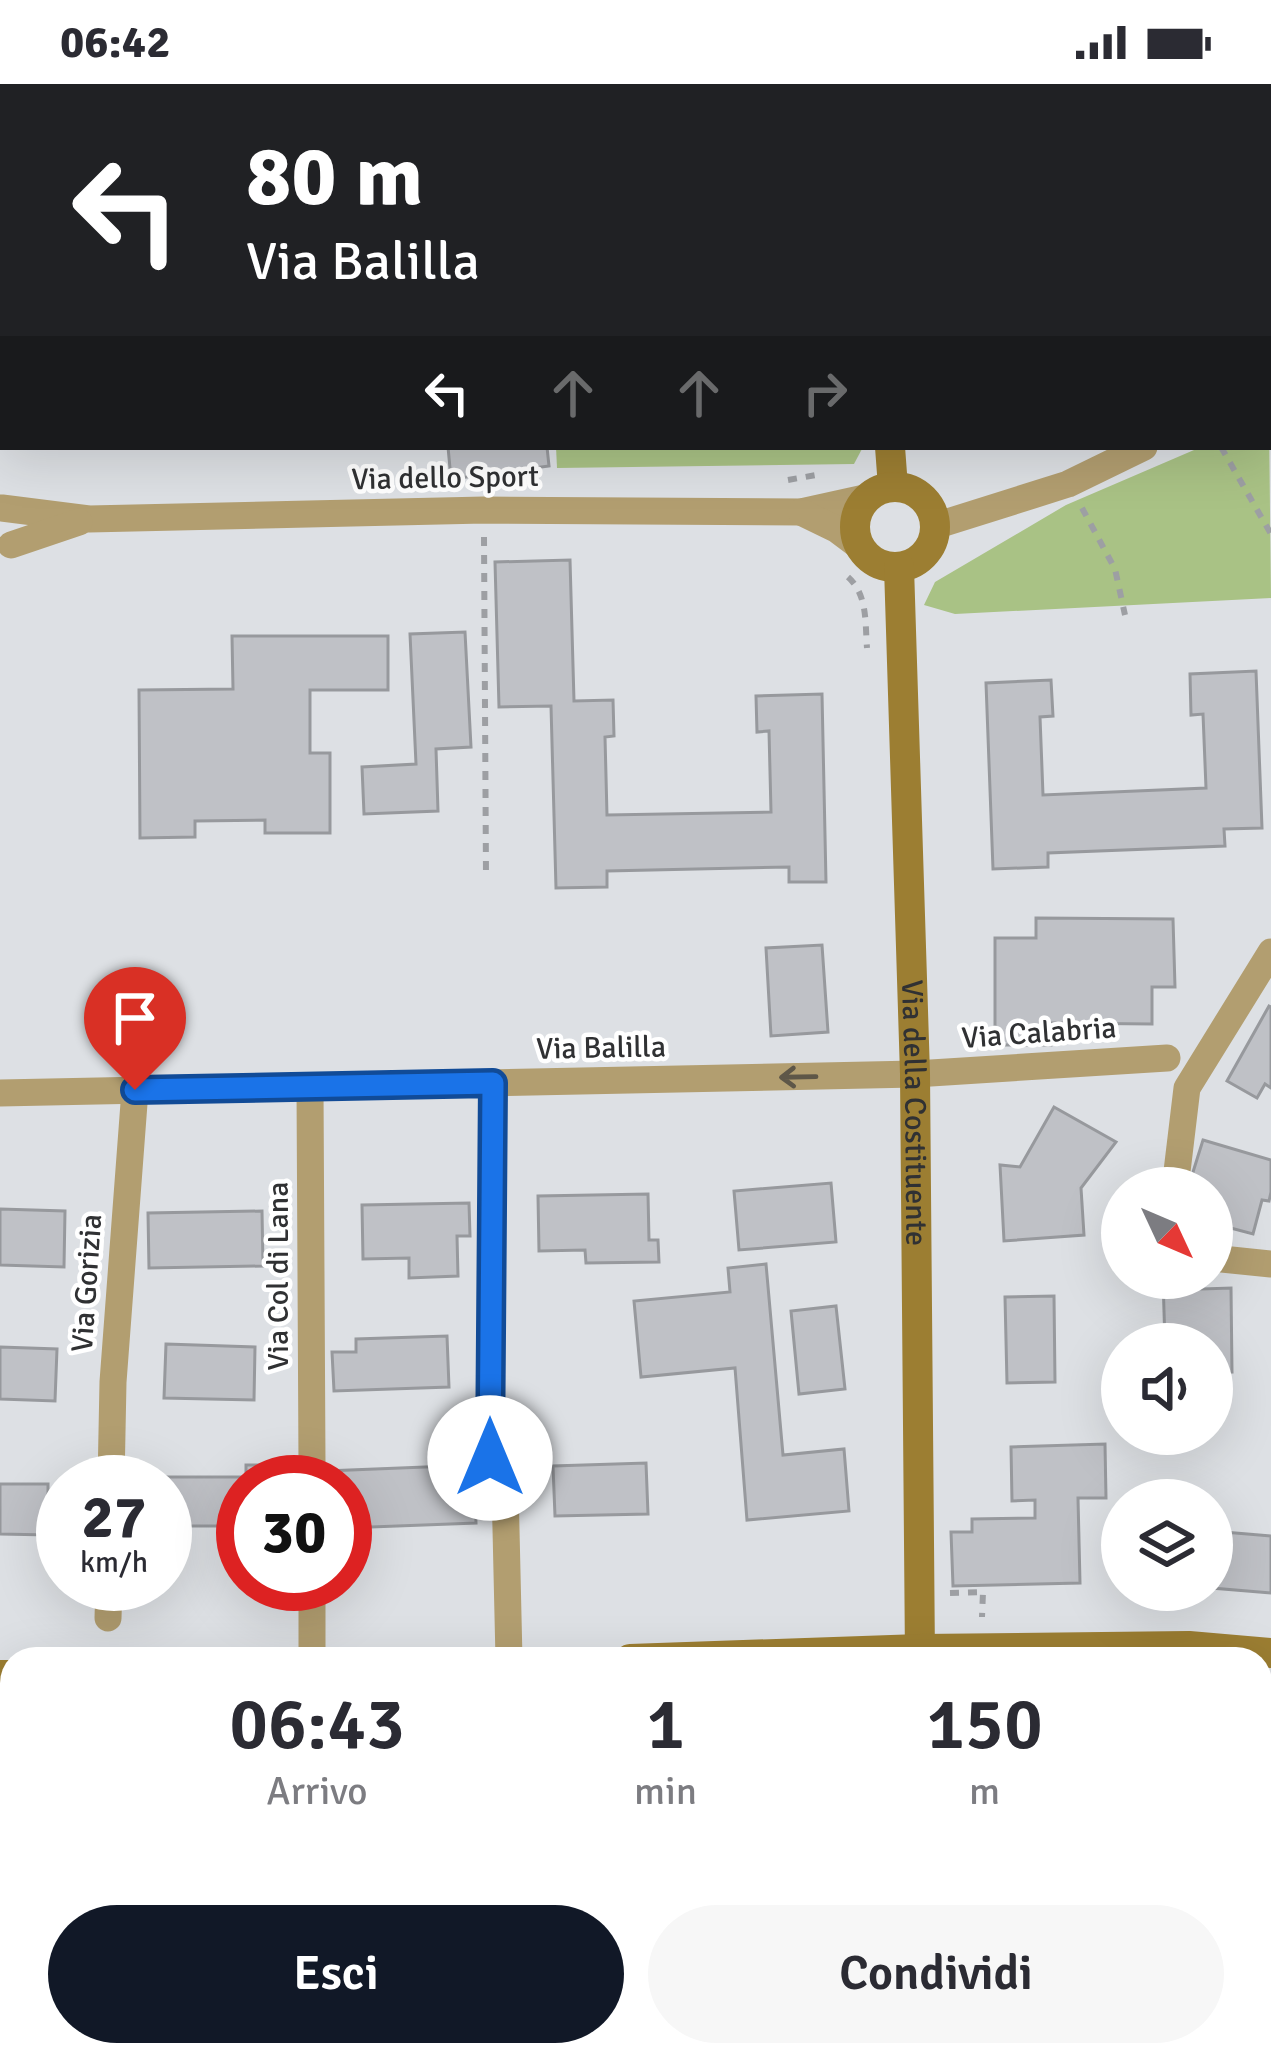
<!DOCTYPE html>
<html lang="it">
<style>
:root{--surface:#fff;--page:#f7f7f7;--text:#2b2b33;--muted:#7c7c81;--accent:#111827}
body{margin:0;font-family:Signika,sans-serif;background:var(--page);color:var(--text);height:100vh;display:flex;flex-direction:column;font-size:45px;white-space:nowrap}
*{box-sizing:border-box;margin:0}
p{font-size:39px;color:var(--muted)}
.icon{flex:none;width:66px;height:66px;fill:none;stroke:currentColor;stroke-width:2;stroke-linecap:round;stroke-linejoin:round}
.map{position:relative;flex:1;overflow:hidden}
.side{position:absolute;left:0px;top:1563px;width:1272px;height:420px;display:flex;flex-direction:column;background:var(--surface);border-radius:36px 36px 0 0;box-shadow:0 12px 48px #0002}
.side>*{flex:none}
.banner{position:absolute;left:0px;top:0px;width:1272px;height:366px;box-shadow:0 12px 48px #0002;background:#202124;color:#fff;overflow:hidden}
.needle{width:78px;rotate:134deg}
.buttons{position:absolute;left:1101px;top:1083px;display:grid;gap:24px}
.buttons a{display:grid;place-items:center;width:132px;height:132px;border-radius:50%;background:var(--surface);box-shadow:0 12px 48px #0002;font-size:60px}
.speed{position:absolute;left:36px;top:1371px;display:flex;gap:24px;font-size:60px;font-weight:700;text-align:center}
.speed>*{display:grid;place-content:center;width:156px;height:156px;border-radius:50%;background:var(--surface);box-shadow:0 12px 48px #0002;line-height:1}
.speed small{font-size:30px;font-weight:400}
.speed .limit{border:18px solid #d22;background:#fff;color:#111}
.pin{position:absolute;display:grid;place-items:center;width:102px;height:102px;color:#fff;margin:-123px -51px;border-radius:50% 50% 50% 0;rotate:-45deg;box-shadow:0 0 12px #0007}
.pin .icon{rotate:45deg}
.me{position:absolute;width:132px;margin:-66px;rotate:0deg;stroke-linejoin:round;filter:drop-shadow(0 0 9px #0008)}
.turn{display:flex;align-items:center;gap:42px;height:252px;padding:0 48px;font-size:54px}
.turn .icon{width:156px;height:156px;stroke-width:2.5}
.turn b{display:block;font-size:84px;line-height:102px}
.lanes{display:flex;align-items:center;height:114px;padding:0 48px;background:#0003;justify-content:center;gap:60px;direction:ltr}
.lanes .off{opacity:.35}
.eta{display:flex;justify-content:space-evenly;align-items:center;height:204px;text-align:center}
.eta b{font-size:72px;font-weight:600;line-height:84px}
.action{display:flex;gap:24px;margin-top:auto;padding:24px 48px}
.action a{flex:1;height:138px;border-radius:72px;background:var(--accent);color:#fff;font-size:48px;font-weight:600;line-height:138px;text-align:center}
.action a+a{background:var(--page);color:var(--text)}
.status{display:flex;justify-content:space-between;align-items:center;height:84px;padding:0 60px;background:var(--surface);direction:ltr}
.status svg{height:33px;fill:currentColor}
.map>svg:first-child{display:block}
.green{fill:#a9c285}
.building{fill:#bfc1c6;stroke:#97999d;stroke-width:3}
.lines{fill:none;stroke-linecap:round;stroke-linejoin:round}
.path{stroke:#9d9fa3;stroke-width:6;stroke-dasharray:9 9;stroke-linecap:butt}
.lane{stroke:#b29e70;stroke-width:14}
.street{stroke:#b29e70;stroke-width:27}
.secondary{stroke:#9c7e32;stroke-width:30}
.oneway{stroke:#5e5748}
.route-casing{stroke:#114b97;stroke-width:30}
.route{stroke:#1a73e8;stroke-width:21}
.labels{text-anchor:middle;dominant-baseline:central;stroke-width:9;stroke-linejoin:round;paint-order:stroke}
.street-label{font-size:30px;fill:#303133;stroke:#fff}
</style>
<div class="status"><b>06:42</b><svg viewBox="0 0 49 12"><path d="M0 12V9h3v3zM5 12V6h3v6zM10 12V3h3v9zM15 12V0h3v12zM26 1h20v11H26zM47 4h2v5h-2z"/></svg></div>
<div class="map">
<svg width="1271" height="1983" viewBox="0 0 1271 1983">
<rect width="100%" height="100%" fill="#dde0e4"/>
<g class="green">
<path d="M1269,337L1271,514L955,530L924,521L935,498L1066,421L1201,363H1269Z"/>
<path d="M556,363H863L854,380L557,384Z"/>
</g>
<g class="building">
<rect x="421" y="0" width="205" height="3"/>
<path d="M448,363H547L549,382L451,395Z"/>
<path d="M570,476L574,617L613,616L614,652L605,653L607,731L771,728L769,647L757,648L756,612L822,610L826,798H789V783L607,787V803L556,804L551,622L499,623L495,478Z"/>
<path d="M465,548L471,663L436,665L438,727L364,730L362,683L416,680L410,550Z"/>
<path d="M232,552H388V606H310V669H330V749H265V736L195,737V753L140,754L139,606L233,605Z"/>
<path d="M1256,587L1262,744L1224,745L1225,762L1048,769V783L993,785L986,599L1051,596L1053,632L1040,633L1043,711L1206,704L1203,630L1191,631L1190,590Z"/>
<path d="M1036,834L1173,835L1175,903H1152V940L1051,939V961H995V854H1036Z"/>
<path d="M822,861L828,948L771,952L766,864Z"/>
<path d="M1269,922L1271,923V1004L1265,1000L1257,1014L1227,997Z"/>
<path d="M1054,1023L1116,1058L1081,1104L1084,1151L1004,1157L1000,1081L1020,1083Z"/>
<path d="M1203,1056L1271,1076V1108L1269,1117L1262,1116L1253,1150L1212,1139V1104H1188Z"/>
<path d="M831,1099L836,1158L739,1166L734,1107Z"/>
<path d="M648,1110L649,1156H658L659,1178L586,1179L585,1166L539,1167L538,1112Z"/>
<path d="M469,1119L470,1152H457L458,1192L409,1194V1174L363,1175L362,1121Z"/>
<path d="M0,1125L65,1127L64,1183L0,1181Z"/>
<path d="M262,1127L263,1182L149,1184L148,1129Z"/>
<path d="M766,1180L783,1371L844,1365L849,1427L747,1436L735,1284L641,1293L634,1217L730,1208L728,1184Z"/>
<path d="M1163,1194H1202V1205L1231,1204L1232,1288L1212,1289V1260H1165Z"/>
<path d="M1054,1212L1055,1298L1007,1299L1005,1213Z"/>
<path d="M836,1222L845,1305L799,1310L791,1227Z"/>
<path d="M447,1252L449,1303L334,1307L332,1268H356V1255Z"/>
<path d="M166,1260L255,1263L254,1316L164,1314Z"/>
<path d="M0,1263L57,1265L55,1317L0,1315Z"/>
<path d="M1105,1360L1106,1414H1078L1080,1499L953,1502L951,1448H972V1435L1035,1434V1416L1012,1417L1011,1363Z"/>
<path d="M646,1379L648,1430L555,1432L553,1382Z"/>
<path d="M246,1381H278V1398H243V1456H238V1442H165V1398H156V1393H246Z"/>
<path d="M474,1381L476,1439L345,1444V1398H326V1387Z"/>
<path d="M0,1400H48V1451L0,1450Z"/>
<path d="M1212,1447L1271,1452V1509L1212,1504Z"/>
<path d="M6,1606H12V1683H0V1665H6Z"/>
<path d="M1260,1650H1271V1756L1260,1757Z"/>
<path d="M0,1723H12V1764L0,1765Z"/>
<path d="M1271,1790V1834L1260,1835V1791Z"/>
<path d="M1260,1950H1271V1983H1110L1109,1971H1260Z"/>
<path d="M481,1971V1983H368L367,1974Z"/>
<path d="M595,1971H858L859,1983H595Z"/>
</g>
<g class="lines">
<g class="path">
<path d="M1221,363L1271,450"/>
<path d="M788,396L816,391"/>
<path d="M1082,424L1115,485L1125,531"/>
<path d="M484,453L486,792"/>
<path d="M848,493C868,511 865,539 867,564"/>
<path d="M950,1509L983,1508L982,1533"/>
<path d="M988,1971L989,1983"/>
</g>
<g class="lane">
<path d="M1200,0L1201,3"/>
<path d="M1269,167L1271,172"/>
</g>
<g class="street">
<path d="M1269,302L1271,301"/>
<path d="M2,424L89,435L484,426L801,428L869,413"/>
<path d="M801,428L836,445L860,463"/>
<path d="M935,442L1068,400L1144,363"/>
<path d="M11,461L79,438"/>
<path d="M310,1003L312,1381"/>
<path d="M0,1009L915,990L1167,974"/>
<path d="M1175,1104L1187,1004L1271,868"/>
<path d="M1212,1174L1271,1180"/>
<path d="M490,1374L493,999"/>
<path d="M111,1398L113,1298L135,1006"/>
<path d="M505,1402L509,1575"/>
<path d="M312,1500V1575"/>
<path d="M108,1534L109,1500"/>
<path d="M130,1971V1983"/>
<path d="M528,1971V1983"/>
</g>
<g class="secondary">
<path d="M875,0V3"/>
<path d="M890,363L893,403"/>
<circle cx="895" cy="443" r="40"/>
<path id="s1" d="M899,483L915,990L920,1575"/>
<path d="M630,1575L920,1565L1189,1562L1271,1569"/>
<path d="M0,1591H12"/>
<path d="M934,1971L935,1983"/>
</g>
</g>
<defs><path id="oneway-shaft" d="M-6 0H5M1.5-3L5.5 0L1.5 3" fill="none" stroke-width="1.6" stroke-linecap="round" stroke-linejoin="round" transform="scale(3)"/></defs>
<use class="oneway" href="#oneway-shaft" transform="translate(798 993) rotate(179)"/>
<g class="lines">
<g class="route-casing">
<path id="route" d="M135,1006L493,999L490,1374"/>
</g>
<use href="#route" class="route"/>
</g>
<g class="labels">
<g class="street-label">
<text transform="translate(445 394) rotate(-1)">Via dello Sport</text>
<text transform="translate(1039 949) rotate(-4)">Via Calabria</text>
<text transform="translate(601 964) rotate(-1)">Via Balilla</text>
<text stroke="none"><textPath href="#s1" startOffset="546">Via della Costituente</textPath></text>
<text transform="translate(278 1192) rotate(-90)">Via Col di Lana</text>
<text transform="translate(87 1199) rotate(-86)">Via Gorizia</text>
</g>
</g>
</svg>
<div class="buttons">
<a><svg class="needle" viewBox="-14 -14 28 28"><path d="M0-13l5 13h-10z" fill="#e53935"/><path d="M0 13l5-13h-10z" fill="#7c7c81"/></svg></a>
<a><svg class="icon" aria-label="sound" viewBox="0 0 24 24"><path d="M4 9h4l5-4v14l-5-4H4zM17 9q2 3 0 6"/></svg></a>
<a><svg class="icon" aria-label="layers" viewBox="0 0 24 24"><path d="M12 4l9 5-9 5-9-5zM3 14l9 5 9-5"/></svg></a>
</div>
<div class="speed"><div>27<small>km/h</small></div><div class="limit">30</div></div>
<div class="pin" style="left:135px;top:1006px;background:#d93025"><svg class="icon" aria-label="arrive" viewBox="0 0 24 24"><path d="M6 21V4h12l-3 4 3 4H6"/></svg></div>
<svg class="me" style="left:490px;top:1374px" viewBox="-20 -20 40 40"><circle r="19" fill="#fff"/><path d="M0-13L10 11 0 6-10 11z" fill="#1a73e8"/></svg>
<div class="banner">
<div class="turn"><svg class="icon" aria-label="left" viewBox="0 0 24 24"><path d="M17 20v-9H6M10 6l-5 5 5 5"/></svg><div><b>80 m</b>Via Balilla</div></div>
<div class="lanes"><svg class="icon" aria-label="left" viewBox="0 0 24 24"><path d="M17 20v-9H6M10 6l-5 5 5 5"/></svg><svg class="icon off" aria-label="ahead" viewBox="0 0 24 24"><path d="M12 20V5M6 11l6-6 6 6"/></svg><svg class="icon off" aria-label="ahead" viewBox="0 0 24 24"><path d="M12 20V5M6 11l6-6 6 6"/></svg><svg class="icon off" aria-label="right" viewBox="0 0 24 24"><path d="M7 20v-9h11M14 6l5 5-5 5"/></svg></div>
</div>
<section class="side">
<div class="eta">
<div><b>06:43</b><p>Arrivo</p></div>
<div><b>1</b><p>min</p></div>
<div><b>150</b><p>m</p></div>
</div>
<div class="action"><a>Esci</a><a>Condividi</a></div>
</section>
</div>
